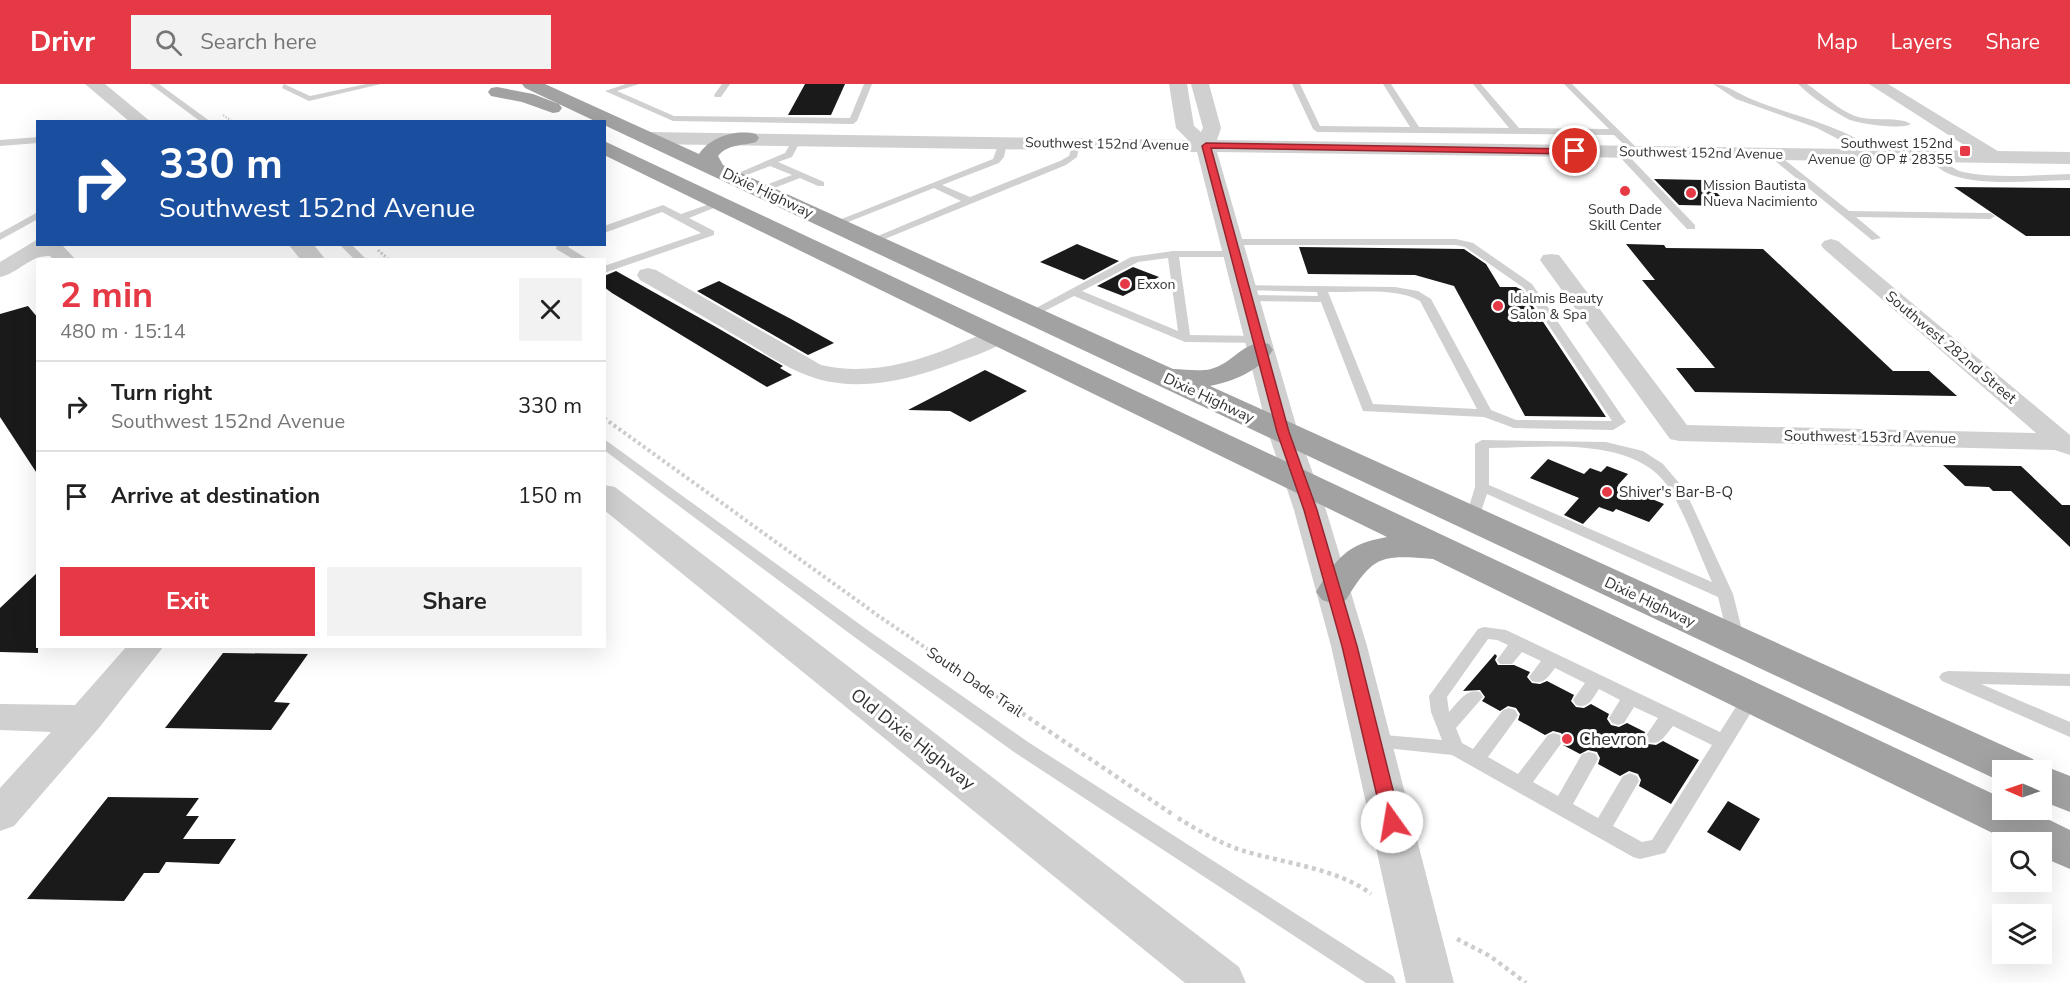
<!DOCTYPE html>
<meta charset="utf-8">
<style>
:root{--surface:#fff;--page:#f2f2f2;--text:#222;--muted:#767676;--line:#e0e0e0;--accent:#e63946}
body{margin:0;font-family:"Nunito Sans",sans-serif;background:var(--page);color:var(--text);height:100vh;display:flex;flex-direction:column;font-size:22px;white-space:nowrap}
*{box-sizing:border-box;margin:0}
p{font-size:20px;color:var(--muted)}
.icon{flex:none;width:33px;height:33px;fill:none;stroke:currentColor;stroke-width:2;stroke-linecap:round;stroke-linejoin:round}
.map{position:relative;flex:1;overflow:hidden}
.details{position:absolute;left:36px;top:174px;width:570px;height:390px;display:flex;flex-direction:column;background:var(--surface);border-radius:0px;box-shadow:0 6px 24px #0002}
.details>*{flex:none}
.hud{position:absolute;left:36px;top:36px;width:570px;height:126px;border-radius:0px;box-shadow:0 6px 24px #0002;background:#1a4fa0;color:#fff;overflow:hidden}
.needle{width:39px;rotate:272deg}
.fabs{position:absolute;left:1992px;top:676px;display:grid;gap:12px}
.fabs a{display:grid;place-items:center;width:60px;height:60px;border-radius:0px;background:var(--surface);box-shadow:0 6px 24px #0002;font-size:30px}
.pin{position:absolute;display:grid;place-items:center;width:51px;height:51px;color:#fff;margin:-26px;border:3px solid #fff;border-radius:50%;box-shadow:0 2px 6px #0007}
.me{position:absolute;width:66px;margin:-33px;rotate:347deg;stroke-linejoin:round;filter:drop-shadow(0 0 4px #0008)}
.turn{display:flex;align-items:center;gap:21px;height:126px;padding:0 24px;font-size:27px}
.turn .icon{width:78px;height:78px;stroke-width:2.5}
.turn b{display:block;font-size:42px;line-height:51px}
.round{display:grid;place-items:center;flex:none;width:63px;height:63px;border-radius:0px;background:var(--page)}
.headline{display:flex;align-items:center;justify-content:space-between;height:102px;padding:0 24px}
h1{font-size:36px;font-weight:700;line-height:45px;color:var(--accent)}
.button{display:flex;gap:12px;margin-top:auto;padding:12px 24px}
.button a{flex:1;height:69px;border-radius:0px;background:var(--accent);color:#fff;font-size:24px;font-weight:700;line-height:69px;text-align:center}
.button a+a{background:var(--page);color:var(--text)}
ul{padding:0;list-style:none}
li{display:flex;align-items:center;gap:18px;height:90px;padding:0 24px;border-top:2px solid var(--line)}
li div{flex:1}
li b{display:block;font-size:22px}
li em{font-style:normal}
header{display:flex;align-items:center;gap:36px;box-sizing:border-box;height:84px;padding:0 30px;background:var(--accent);color:#fff}
header strong{font-size:28px}
nav{display:flex;gap:33px;margin-inline-start:auto;font-size:21px}
.search{width:420px;height:54px;background:var(--page);display:flex;align-items:center;gap:15px;box-sizing:border-box;padding:0 21px;border-radius:0px;color:var(--muted);font-size:22px}
.map>svg:first-child{display:block}
.building{fill:#1a1a1a}
.lines{fill:none;stroke-linecap:round;stroke-linejoin:round}
.path-far3{stroke:#cdcdcd;stroke-width:2;stroke-dasharray:1.5 1.5;stroke-linecap:butt}
.path-far2{stroke:#cdcdcd;stroke-width:3;stroke-dasharray:2 2;stroke-linecap:butt}
.path-far1{stroke:#cdcdcd;stroke-width:4;stroke-dasharray:3 3;stroke-linecap:butt}
.path{stroke:#cdcdcd;stroke-width:4.5;stroke-dasharray:4 4;stroke-linecap:butt}
.service{fill:#d0d0d0;fill-rule:evenodd}
.minor{fill:#d0d0d0;fill-rule:evenodd}
.tertiary{fill:#d0d0d0;fill-rule:evenodd}
.trunk{fill:#a2a2a2;fill-rule:evenodd}
.route{fill:#e63946;stroke:#96252e;stroke-width:1.5}
.poi-dot{fill:#e63946;stroke:#fff;stroke-width:2}
.labels{text-anchor:middle;dominant-baseline:central;stroke-width:6;stroke-linejoin:round;paint-order:stroke}
.far-poi-label{font-size:14px;fill:#333;stroke:#fff;text-anchor:start}
.far-street-label{font-size:14px;fill:#333;stroke:#fff}
.street-label{font-size:15px;fill:#333;stroke:#fff}
.poi-label{font-size:15px;fill:#333;stroke:#fff;text-anchor:start}
.near-street-label{font-size:18px;fill:#333;stroke:#fff}
.near-poi-label{font-size:18px;fill:#333;stroke:#fff;text-anchor:start}
</style>
<header>
<strong>Drivr</strong>
<div class="search"><svg class="icon" aria-label="search" viewBox="0 0 24 24"><circle cx="10" cy="10" r="6"/><path d="M15 15l6 6"/></svg>Search here</div>
<nav><a>Map</a><a>Layers</a><a>Share</a></nav>
</header>
<div class="map">
<svg width="2070" height="899" viewBox="0 0 2070 899">
<rect width="100%" height="100%" fill="#fff"/>
<g class="building">
<path d="M805,0H845L831,31H788Z"/>
<path d="M1654,95L1704,96L1730,122L1679,121Z"/>
<path d="M1954,103L2070,104V152H2026Z"/>
<path d="M1077,160L1119,177L1084,196L1040,178Z"/>
<path d="M1626,160L1664,161L1666,164L1763,165L1893,287H1929L1957,312L1695,308L1676,284H1715L1642,196H1655Z"/>
<path d="M1299,163L1464,165L1486,180L1500,203H1516L1522,206L1606,333L1525,332L1454,202L1415,191L1308,190Z"/>
<path d="M1133,183L1159,193L1123,212L1097,202Z"/>
<path d="M616,187L716,243L783,282L780,284L792,291L767,303L612,209L604,203V192Z"/>
<path d="M719,197L791,235L834,259L808,271L697,207Z"/>
<path d="M28,222L38,234V391L0,333V230Z"/>
<path d="M985,286L1027,307L970,338L950,327L908,326Z"/>
<path d="M1548,375L1584,390L1590,384L1601,388L1607,382L1628,390L1618,401L1664,420L1649,438L1616,425L1613,428L1599,423L1583,440L1564,431L1579,414L1530,394Z"/>
<path d="M1943,381L2021,382L2062,421H2070V463L2011,407H1993L1989,403L1965,402Z"/>
<path d="M38,488V569L0,568V524Z"/>
<path d="M223,569L308,570L274,618L290,619L271,646L165,644Z"/>
<path d="M1495,570L1497,572L1495,576L1498,581H1514L1530,588L1527,593L1532,599L1540,600L1547,597L1574,611L1571,617L1576,623L1584,624L1591,620L1609,630L1607,635L1611,641L1619,643L1627,639L1645,648L1643,654L1648,660L1656,661L1663,657L1699,676L1671,720L1639,702L1641,696L1638,690L1629,687L1620,692L1598,680L1600,674L1597,668L1588,666L1580,670L1563,661L1565,655L1561,649L1553,647L1545,651L1518,636L1520,630L1516,624L1508,622L1500,627L1482,617L1485,613L1480,606L1463,607Z"/>
<path d="M108,713L199,714L186,732H199L183,755H236L219,780L166,778L159,789H144L124,817L27,815Z"/>
<path d="M1728,717L1760,735L1740,767L1707,748Z"/>
</g>
<g class="lines">
<path class="path-far3" d="M223,31L233,38"/>
<g class="path-far2">
<path d="M378,166L389,176"/>
<path d="M604,334L606,336"/>
</g>
<path class="path-far1" d="M604,334L880,533L951,581"/>
<g class="path">
<path d="M949,580L1172,730"/>
<path d="M1178,734C1199,747 1221,760 1244,767C1284,779 1339,785 1371,810"/>
<path d="M1457,855L1490,872L1526,899"/>
</g>
<g class="service">
<path d="M150,0H159L211,38H201Z"/>
<path d="M284,0L310,12L366,0H381L309,17L282,4Z"/>
<path d="M626,0H639L617,7L674,32L850,34L864,0H872L857,37L853,40L673,37L605,7Z"/>
<path d="M722,0H730L721,13H715L714,11Z"/>
<path d="M1292,0H1300L1320,42L1410,43L1383,0H1391L1419,43L1509,44L1473,0H1481L1519,44L1609,45L1564,0H1572L1641,68L1634,70L1614,51L1317,48L1313,45Z"/>
<path d="M1713,0C1728,0 1741,12 1756,17C1795,33 1848,42 1879,71L1872,73L1817,44L1736,15Z"/>
<path d="M1798,0H1807C1822,10 1839,26 1855,32C1871,38 1899,32 1911,40C1902,46 1858,40 1848,35C1831,26 1811,13 1798,0Z"/>
<path d="M798,51L802,54L792,73L778,78L824,98V102H818L800,94L764,108H758V104L792,91L770,82L737,95L729,93L785,69L795,52Z"/>
<path d="M38,53V59L0,62V56Z"/>
<path d="M1000,56L1007,58L1004,73L999,79L942,101L970,113L1060,77L1069,72L1073,57L1080,59L1077,73L1066,81L875,159L866,157L961,117L934,104L838,142L829,140L993,75Z"/>
<path d="M1617,66H1623L1695,141V145H1687L1617,70Z"/>
<path d="M1769,68H1775L1849,127L1990,129L1995,132L1990,135L1856,133L1881,154L1872,156L1769,72Z"/>
<path d="M1926,70C1938,69 1950,85 1963,88C1997,95 2035,91 2070,90V96C2035,96 1976,104 1945,88C1938,84 1932,78 1926,74Z"/>
<path d="M718,117L726,119L689,134L714,147V151L604,189V182L701,149L662,128L604,149V142L663,121L681,130Z"/>
<path d="M38,128V135L0,156V149Z"/>
<path d="M1456,155L1473,159L1532,200L1626,338L1613,346L1514,344L1484,333L1363,327L1321,218L1246,217L1240,214L1246,211L1318,212L1317,208L1243,206L1239,205V201L1395,203L1418,207L1431,215L1491,326L1516,336L1612,337L1524,204L1465,163L1456,161H1231L1226,158L1231,155ZM1328,208C1357,209 1395,203 1420,217L1477,325L1373,320Z"/>
<path d="M339,160H351L367,176H355Z"/>
<path d="M557,160H571L568,163L589,176H575L556,165Z"/>
<path d="M1173,167H1234L1239,170L1234,173H1179L1190,251L1258,252L1264,256L1262,259L1185,258L1074,212L1033,233H1025L1023,231L1131,173ZM1168,174L1178,247L1082,207L1138,178Z"/>
<path d="M604,355L869,547L1028,658L1393,892L1396,899H1366L1014,668L857,555L604,366Z"/>
<path d="M1482,356L1606,358L1643,367L1663,380L1685,406L1733,510L1745,558L1743,562H1731L1729,558L1718,513L1487,410L1477,439H1467L1465,436L1475,403V360ZM1489,364C1546,364 1640,350 1672,409C1688,437 1699,469 1712,498L1489,401Z"/>
<path d="M1484,543L1506,546L1720,648L1746,607L1752,606L1758,607L1761,612L1758,617L1665,769L1640,775L1633,773L1452,671L1367,662L1364,657L1367,652L1373,650L1442,656L1431,628L1429,612L1478,545ZM1488,555L1497,556L1508,561L1497,576L1500,580H1512L1522,568L1541,577L1529,593L1532,597C1544,601 1548,593 1555,584L1585,599L1573,616L1576,621C1589,625 1592,615 1599,605L1620,616L1609,634L1612,639L1618,641L1624,639L1634,623L1658,634L1645,653L1648,658C1661,662 1665,651 1673,642L1712,661L1652,756L1642,758L1613,742L1639,697L1637,692L1630,689L1623,692L1598,734L1573,720L1598,675L1596,670L1589,668L1582,670L1558,712L1533,698L1560,661L1563,656L1560,651L1554,649L1548,651L1518,690L1488,673L1515,636L1518,631L1515,626L1509,624L1503,626L1473,665L1462,659L1456,644L1483,613L1480,608C1466,604 1458,619 1449,628L1447,613Z"/>
<path d="M1948,587L2070,590V602L1981,600L2070,638V653L1942,597L1939,593L1942,589Z"/>
</g>
<g class="minor">
<path d="M1869,0H1888L2001,69L2004,73L2001,77H1989Z"/>
<path d="M38,155V160L63,162L76,176H54L50,172C30,171 19,189 0,193V178Z"/>
<path d="M1831,155L1838,157L2070,351V371L2055,366L1679,357L1670,355L1540,176L1543,171L1551,170L1559,171L1687,341L2036,349L1824,165L1821,161L1824,157Z"/>
<path d="M648,184L656,186L821,281C864,291 906,281 947,265C964,258 981,249 999,245L1007,247L1011,252C1003,263 968,274 954,279C917,293 877,304 838,299C802,295 773,274 743,256C709,236 675,216 640,196L637,191L640,186Z"/>
<path d="M127,562H164L98,645L14,742L0,747V704L51,648L0,646V620L75,621Z"/>
</g>
<g class="tertiary">
<path d="M85,0H105L151,38H130Z"/>
<path d="M1169,0H1187L1194,42L1201,48L1203,44L1191,0H1209L1221,44L1217,56L2070,68V80L1217,68L1298,348L1326,426L1367,562L1454,899H1406L1331,562L1294,426L1268,348L1197,68L649,60L642,58L639,54L642,50L649,48L1188,56L1176,44Z"/>
<path d="M288,160H313L326,176H301Z"/>
<path d="M604,401L615,403L1239,883L1246,899H1185L604,426Z"/>
</g>
<g class="trunk">
<path d="M522,0H545L699,70C710,53 736,45 756,50L759,54L756,58C742,62 728,60 718,72L723,81L1173,285C1185,285 1198,288 1211,285C1233,280 1245,254 1269,260L1273,266C1259,287 1234,297 1210,302L2033,675L2037,683L2042,681L2070,692V728L2042,717V687H2002V698L604,41V38H597L525,4Z"/>
<path d="M497,3L533,10L559,20L562,24L559,28L553,29L522,18L491,12L488,8L491,4Z"/>
<path d="M604,57L2002,714V726H2029L2070,746V785L2042,773V759H2013L1433,475C1380,471 1374,471 1346,516L1334,520L1322,516L1316,508C1337,474 1346,460 1387,453L604,71Z"/>
</g>
</g>
<path class="route" d="M1206,59L1575,65L1579,67L1575,70L1211,64L1289,348L1317,426L1357,562L1401,738L1398,743L1392,745L1386,743L1383,738L1342,562L1304,426L1277,348L1202,62Z"/>
<g class="poi-dot">
<rect x="1959" y="61" width="12" height="12" rx="3"/>
<circle cx="1625" cy="107" r="6"/>
<circle cx="1691" cy="109" r="6"/>
<circle cx="1125" cy="200" r="6"/>
<circle cx="1498" cy="222" r="6"/>
<circle cx="1607" cy="408" r="6"/>
<circle cx="1567" cy="655" r="6"/>
</g>
<g class="labels">
<g class="far-poi-label">
<text x="1953" y="59" text-anchor="end">Southwest 152nd<tspan x="1953" dy="16">Avenue @ OP # 28355</tspan></text>
<text x="1703" y="101">Mission Bautista<tspan x="1703" dy="16">Nueva Nacimiento</tspan></text>
<text x="1625" y="125" text-anchor="middle">South Dade<tspan x="1625" dy="16">Skill Center</tspan></text>
<text x="1137" y="200">Exxon</text>
<text x="1510" y="214">Idalmis Beauty<tspan x="1510" dy="16">Salon &amp; Spa</tspan></text>
</g>
<g class="far-street-label">
<text transform="translate(1107 60) rotate(1)">Southwest 152nd Avenue</text>
<text transform="translate(1701 69) rotate(1)">Southwest 152nd Avenue</text>
</g>
<g class="street-label">
<text transform="translate(768 109) rotate(25)">Dixie Highway</text>
<text transform="translate(1951 263) rotate(40)">Southwest 282nd Street</text>
<text transform="translate(1209 314) rotate(25)">Dixie Highway</text>
<text transform="translate(1870 353) rotate(1)">Southwest 153rd Avenue</text>
<text transform="translate(1650 518) rotate(25)">Dixie Highway</text>
<text transform="translate(975 598) rotate(34)">South Dade Trail</text>
</g>
<g class="poi-label">
<text x="1619" y="408">Shiver's Bar-B-Q</text>
</g>
<g class="near-street-label">
<text transform="translate(913 655) rotate(38)">Old Dixie Highway</text>
</g>
<g class="near-poi-label">
<text x="1579" y="655">Chevron</text>
</g>
</g>
</svg>
<div class="fabs">
<a><svg class="needle" viewBox="-14 -14 28 28"><path d="M0-13l5 13h-10z" fill="#e53935"/><path d="M0 13l5-13h-10z" fill="#767676"/></svg></a>
<a><svg class="icon" aria-label="search" viewBox="0 0 24 24"><circle cx="10" cy="10" r="6"/><path d="M15 15l6 6"/></svg></a>
<a><svg class="icon" aria-label="layers" viewBox="0 0 24 24"><path d="M12 4l9 5-9 5-9-5zM3 14l9 5 9-5"/></svg></a>
</div>
<div class="pin" style="left:1575px;top:67px;background:#d93025"><svg class="icon" aria-label="arrive" viewBox="0 0 24 24"><path d="M6 21V4h12l-3 4 3 4H6"/></svg></div>
<svg class="me" style="left:1392px;top:738px" viewBox="-20 -20 40 40"><circle r="19" fill="#fff"/><path d="M0-13L10 11 0 6-10 11z" fill="#e63946"/></svg>
<div class="hud">
<div class="turn"><svg class="icon" aria-label="right" viewBox="0 0 24 24"><path d="M7 20v-9h11M14 6l5 5-5 5"/></svg><div><b>330 m</b>Southwest 152nd Avenue</div></div>
</div>
<section class="details">
<div class="headline"><div><h1>2 min</h1><p>480 m · 15:14</p></div><a class="round"><svg class="icon" aria-label="close" viewBox="0 0 24 24"><path d="M6 6l12 12M18 6L6 18"/></svg></a></div>
<ul>
<li><svg class="icon" aria-label="right" viewBox="0 0 24 24"><path d="M7 20v-9h11M14 6l5 5-5 5"/></svg><div><b>Turn right</b><p>Southwest 152nd Avenue</p></div><em>330 m</em></li>
<li><svg class="icon" aria-label="arrive" viewBox="0 0 24 24"><path d="M6 21V4h12l-3 4 3 4H6"/></svg><div><b>Arrive at destination</b></div><em>150 m</em></li>
</ul>
<div class="button"><a>Exit</a><a>Share</a></div>
</section>
</div>
